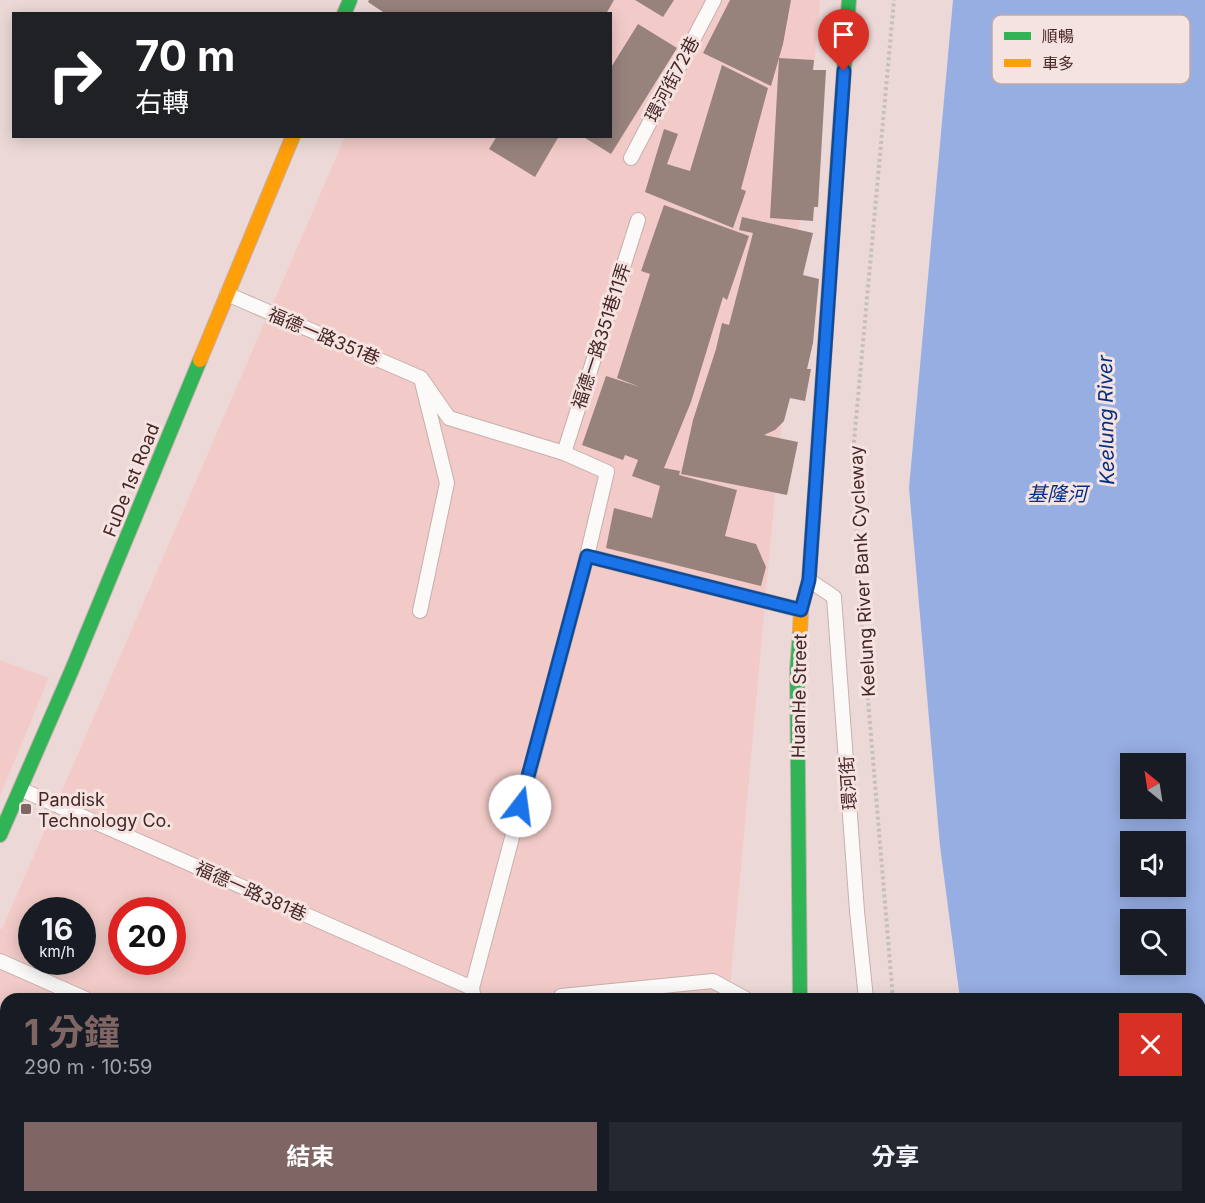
<!DOCTYPE html>
<html lang="zh-TW">
<meta charset="utf-8">
<style>
:root{--surface:#171b24;--page:#242831;--text:#f1f3f6;--muted:#9ea1a6;--accent:#7f6563}
body{margin:0;font-family:Inter,"Noto Sans TC",sans-serif;background:var(--page);color:var(--text);height:100vh;display:flex;flex-direction:column;font-size:22px;white-space:nowrap}
*{box-sizing:border-box;margin:0}
p{font-size:20px;color:var(--muted)}
.icon{flex:none;width:33px;height:33px;fill:none;stroke:currentColor;stroke-width:2;stroke-linecap:round;stroke-linejoin:round}
.map{position:relative;flex:1;overflow:hidden}
.sheet{position:absolute;left:0px;top:993px;width:1206px;height:210px;display:flex;flex-direction:column;background:var(--surface);border-radius:18px 18px 0 0;box-shadow:0 3px 15px #0003}
.sheet>*{flex:none}
.banner{position:absolute;left:12px;top:12px;width:600px;height:126px;border-radius:0px;box-shadow:0 3px 15px #0003;background:#202124;color:#fff;overflow:hidden}
.needle{width:39px;rotate:330deg}
.buttons{position:absolute;left:1120px;top:753px;display:grid;gap:12px}
.buttons a{display:grid;place-items:center;width:66px;height:66px;border-radius:0px;background:var(--surface);box-shadow:0 3px 15px #0003;font-size:30px}
.speed{position:absolute;left:18px;top:897px;display:flex;gap:12px;font-size:30px;font-weight:700;text-align:center}
.speed>*{display:grid;place-content:center;width:78px;height:78px;border-radius:50%;background:var(--surface);box-shadow:0 3px 15px #0003;line-height:1}
.speed small{font-size:15px;font-weight:400}
.speed .limit{border:9px solid #d22;background:#fff;color:#111}
.pin{position:absolute;display:grid;place-items:center;width:51px;height:51px;color:#fff;margin:-62px -26px;border-radius:50% 50% 50% 0;rotate:-45deg;box-shadow:0 0 6px #0007}
.pin .icon{rotate:45deg}
.me{position:absolute;width:66px;margin:-33px;rotate:15deg;stroke-linejoin:round;filter:drop-shadow(0 0 4px #0008)}
.turn{display:flex;align-items:center;gap:21px;height:126px;padding:0 24px;font-size:27px}
.turn .icon{width:78px;height:78px;stroke-width:2.5}
.turn b{display:block;font-size:42px;line-height:51px}
.round{display:grid;place-items:center;flex:none;width:63px;height:63px;border-radius:0px;background:var(--page)}
.headline{display:flex;align-items:center;justify-content:space-between;height:102px;padding:0 24px}
h1{font-size:36px;font-weight:700;line-height:45px;color:var(--accent)}
.primary-button{display:flex;gap:12px;margin-top:auto;padding:12px 24px}
.primary-button a{flex:1;height:69px;border-radius:0px;background:var(--accent);color:#fff;font-size:24px;font-weight:700;line-height:69px;text-align:center}
.primary-button a+a{background:var(--page);color:var(--text)}
.map>svg:first-child{display:block}
.built{fill:#f2cbc8;fill-rule:evenodd}
.water{fill:#97aee3;fill-rule:evenodd}
.building{fill:#97827c}
.lines{fill:none;stroke-linecap:round;stroke-linejoin:round}
.lane-casing{stroke:#c6afad;stroke-width:16}
.street-casing{stroke:#c6afad;stroke-width:29}
.fast-casing{stroke:#c6afad;stroke-width:16}
.slow-casing{stroke:#c6afad;stroke-width:16}
.path{stroke:#c7bebe;stroke-width:4;stroke-dasharray:3 3;stroke-linecap:butt}
.lane{stroke:#fcf9f9;stroke-width:14}
.street{stroke:#fcf9f9;stroke-width:27}
.fast{stroke:#30b455;stroke-width:14}
.slow{stroke:#ff9f0a;stroke-width:14}
.route-casing{stroke:#114b97;stroke-width:15}
.route{stroke:#1a73e8;stroke-width:10}
.poi-dot{fill:#7f6563;stroke:#f5e3e2;stroke-width:2}
.labels{text-anchor:middle;dominant-baseline:central;stroke-width:6;stroke-linejoin:round;paint-order:stroke}
.street-label{font-size:18px;fill:#452625;stroke:#f5e3e2}
.poi-label{font-size:18px;fill:#452625;stroke:#f5e3e2;text-anchor:start}
.water-label{font-size:20px;font-style:italic;fill:#042f85;stroke:#f5e3e2}
.key{fill:#f5e3e2;stroke:#c0aaa9;stroke-width:1.5}
.key-label{font-size:16px;fill:#452625}
</style>
<div class="map">
<svg width="1205" height="1203" viewBox="0 0 1205 1203">
<rect width="100%" height="100%" fill="#ecd9d7"/>
<g class="built">
<path d="M404,0H820L729,999H6V1197H724V1203H0V929H2L345,137L610,136V14L398,13ZM32,910H82V962H32ZM122,910H172V962H122Z"/>
<path d="M0,660L49,678L0,796Z"/>
</g>
<path class="water" d="M953,0H1205V1203H986L985,1197H1200V999H960L940,846L909,488ZM1131,764H1176V808H1131ZM1131,842H1176V886H1131ZM1131,920H1176V964H1131Z"/>
<g class="building">
<path d="M369,0H614L606,14H386L368,2Z"/>
<path d="M635,0H674L663,17Z"/>
<path d="M730,0H791L783,44L771,86L703,53Z"/>
<path d="M638,24L677,48L611,154L582,136H610V69Z"/>
<path d="M779,58L814,60L813,70H826L818,207H814L813,221L770,218Z"/>
<path d="M722,65L768,88L741,189L746,191L733,228L645,192L664,129L678,134L667,164L690,171Z"/>
<path d="M497,136H559L535,177L489,149Z"/>
<path d="M664,205L749,236L727,300L723,297L691,402L664,468L680,471L679,475L737,490L725,536L756,544L766,567L761,586L606,548L614,508L652,518L660,486L632,476L638,460L625,455L623,460L582,445L606,376L640,387L617,378L650,274L641,271Z"/>
<path d="M742,217L813,233L803,275L819,279L813,343L807,369H811L805,401L790,398L784,421L775,430L764,435L798,442L787,495L681,474L693,420L716,349L722,323L729,325L753,233L739,230Z"/>
</g>
<g class="lines">
<g class="lane-casing">
<g id="lane">
<path d="M631,158L714,0"/>
<path d="M227,294L421,378L447,483L420,611"/>
<path d="M421,378L449,418L564,453L607,472L587,556L472,988"/>
<path d="M564,453L638,220"/>
<path d="M587,556L801,610"/>
<path d="M809,580L834,597L857,911L866,999"/>
<path d="M20,789L472,988L474,999"/>
<path d="M0,961L86,999"/>
<path d="M561,996L713,981L746,999"/>
<path d="M0,1170L6,1174"/>
<path d="M45,1197L56,1203"/>
<path d="M885,1197L886,1203"/>
<path d="M758,1203L762,1197"/>
</g>
</g>
<g class="street-casing">
<path id="street" d="M801,1197V1203"/>
</g>
<g class="fast-casing">
<g id="fast">
<path d="M344,14L350,0"/>
<path d="M840,126L849,0"/>
<path d="M800,631L797,670L800,999"/>
<path d="M0,835L71,672L200,360"/>
</g>
</g>
<g class="slow-casing">
<g id="slow">
<path d="M200,360L293,136"/>
<path d="M800,631L801,610L809,580L840,126"/>
</g>
</g>
<g class="path">
<path d="M893,999L862,628L852,464L894,0"/>
<path d="M911,1197L912,1203"/>
</g>
<use href="#lane" class="lane"/>
<use href="#street" class="street"/>
<use href="#fast" class="fast"/>
<use href="#slow" class="slow"/>
</g>
<g class="lines">
<g class="route-casing">
<path id="route" d="M520,806L587,556L801,610L809,580L844,71"/>
</g>
<use href="#route" class="route"/>
</g>
<rect class="poi-dot" x="20" y="803" width="12" height="12" rx="3"/>
<g class="labels">
<g class="street-label">
<text transform="translate(672 79) rotate(-62)">環河街72巷</text>
<text transform="translate(324 336) rotate(23)">福德一路351巷</text>
<text transform="translate(601 336) rotate(-72)">福德一路351巷11弄</text>
<text transform="translate(131 480) rotate(-68)">FuDe 1st Road</text>
<text transform="translate(862 571) rotate(-93)">Keelung River Bank Cycleway</text>
<text transform="translate(799 696) rotate(-89)">HuanHe Street</text>
<text transform="translate(848 783) rotate(-94)">環河街</text>
<text transform="translate(251 891) rotate(24)">福德一路381巷</text>
</g>
<g class="poi-label">
<text x="38" y="799">Pandisk<tspan x="38" dy="21">Technology Co.</tspan></text>
</g>
<g class="water-label">
<text transform="translate(1106 420) rotate(-91)">Keelung River</text>
<text x="1057" y="494">基隆河</text>
</g>
</g>
<rect x="992" y="15" width="198" height="69" rx="9" class="key"/>
<rect x="1004" y="32" width="27" height="8" fill="#30b455"/>
<rect x="1004" y="59" width="27" height="8" fill="#ff9f0a"/>
<g class="key-label">
<text x="1042" y="42">順暢</text>
<text x="1042" y="69">車多</text>
</g>
</svg>
<div class="buttons">
<a><svg class="needle" viewBox="-14 -14 28 28"><path d="M0-13l5 13h-10z" fill="#e53935"/><path d="M0 13l5-13h-10z" fill="#9ea1a6"/></svg></a>
<a><svg class="icon" aria-label="sound" viewBox="0 0 24 24"><path d="M4 9h4l5-4v14l-5-4H4zM17 9q2 3 0 6"/></svg></a>
<a><svg class="icon" aria-label="search" viewBox="0 0 24 24"><circle cx="10" cy="10" r="6"/><path d="M15 15l6 6"/></svg></a>
</div>
<div class="speed"><div>16<small>km/h</small></div><div class="limit">20</div></div>
<div class="pin" style="left:844px;top:71px;background:#d93025"><svg class="icon" aria-label="arrive" viewBox="0 0 24 24"><path d="M6 21V4h12l-3 4 3 4H6"/></svg></div>
<svg class="me" style="left:520px;top:806px" viewBox="-20 -20 40 40"><circle r="19" fill="#fff"/><path d="M0-13L10 11 0 6-10 11z" fill="#1a73e8"/></svg>
<div class="banner">
<div class="turn"><svg class="icon" aria-label="right" viewBox="0 0 24 24"><path d="M7 20v-9h11M14 6l5 5-5 5"/></svg><div><b>70 m</b>右轉</div></div>
</div>
<section class="sheet">
<div class="headline"><div><h1>1 分鐘</h1><p>290 m · 10:59</p></div><a class="round" style="background:#d93025;color:#fff"><svg class="icon" aria-label="close" viewBox="0 0 24 24"><path d="M6 6l12 12M18 6L6 18"/></svg></a></div>
<div class="primary-button"><a>結束</a><a>分享</a></div>
</section>
</div>
